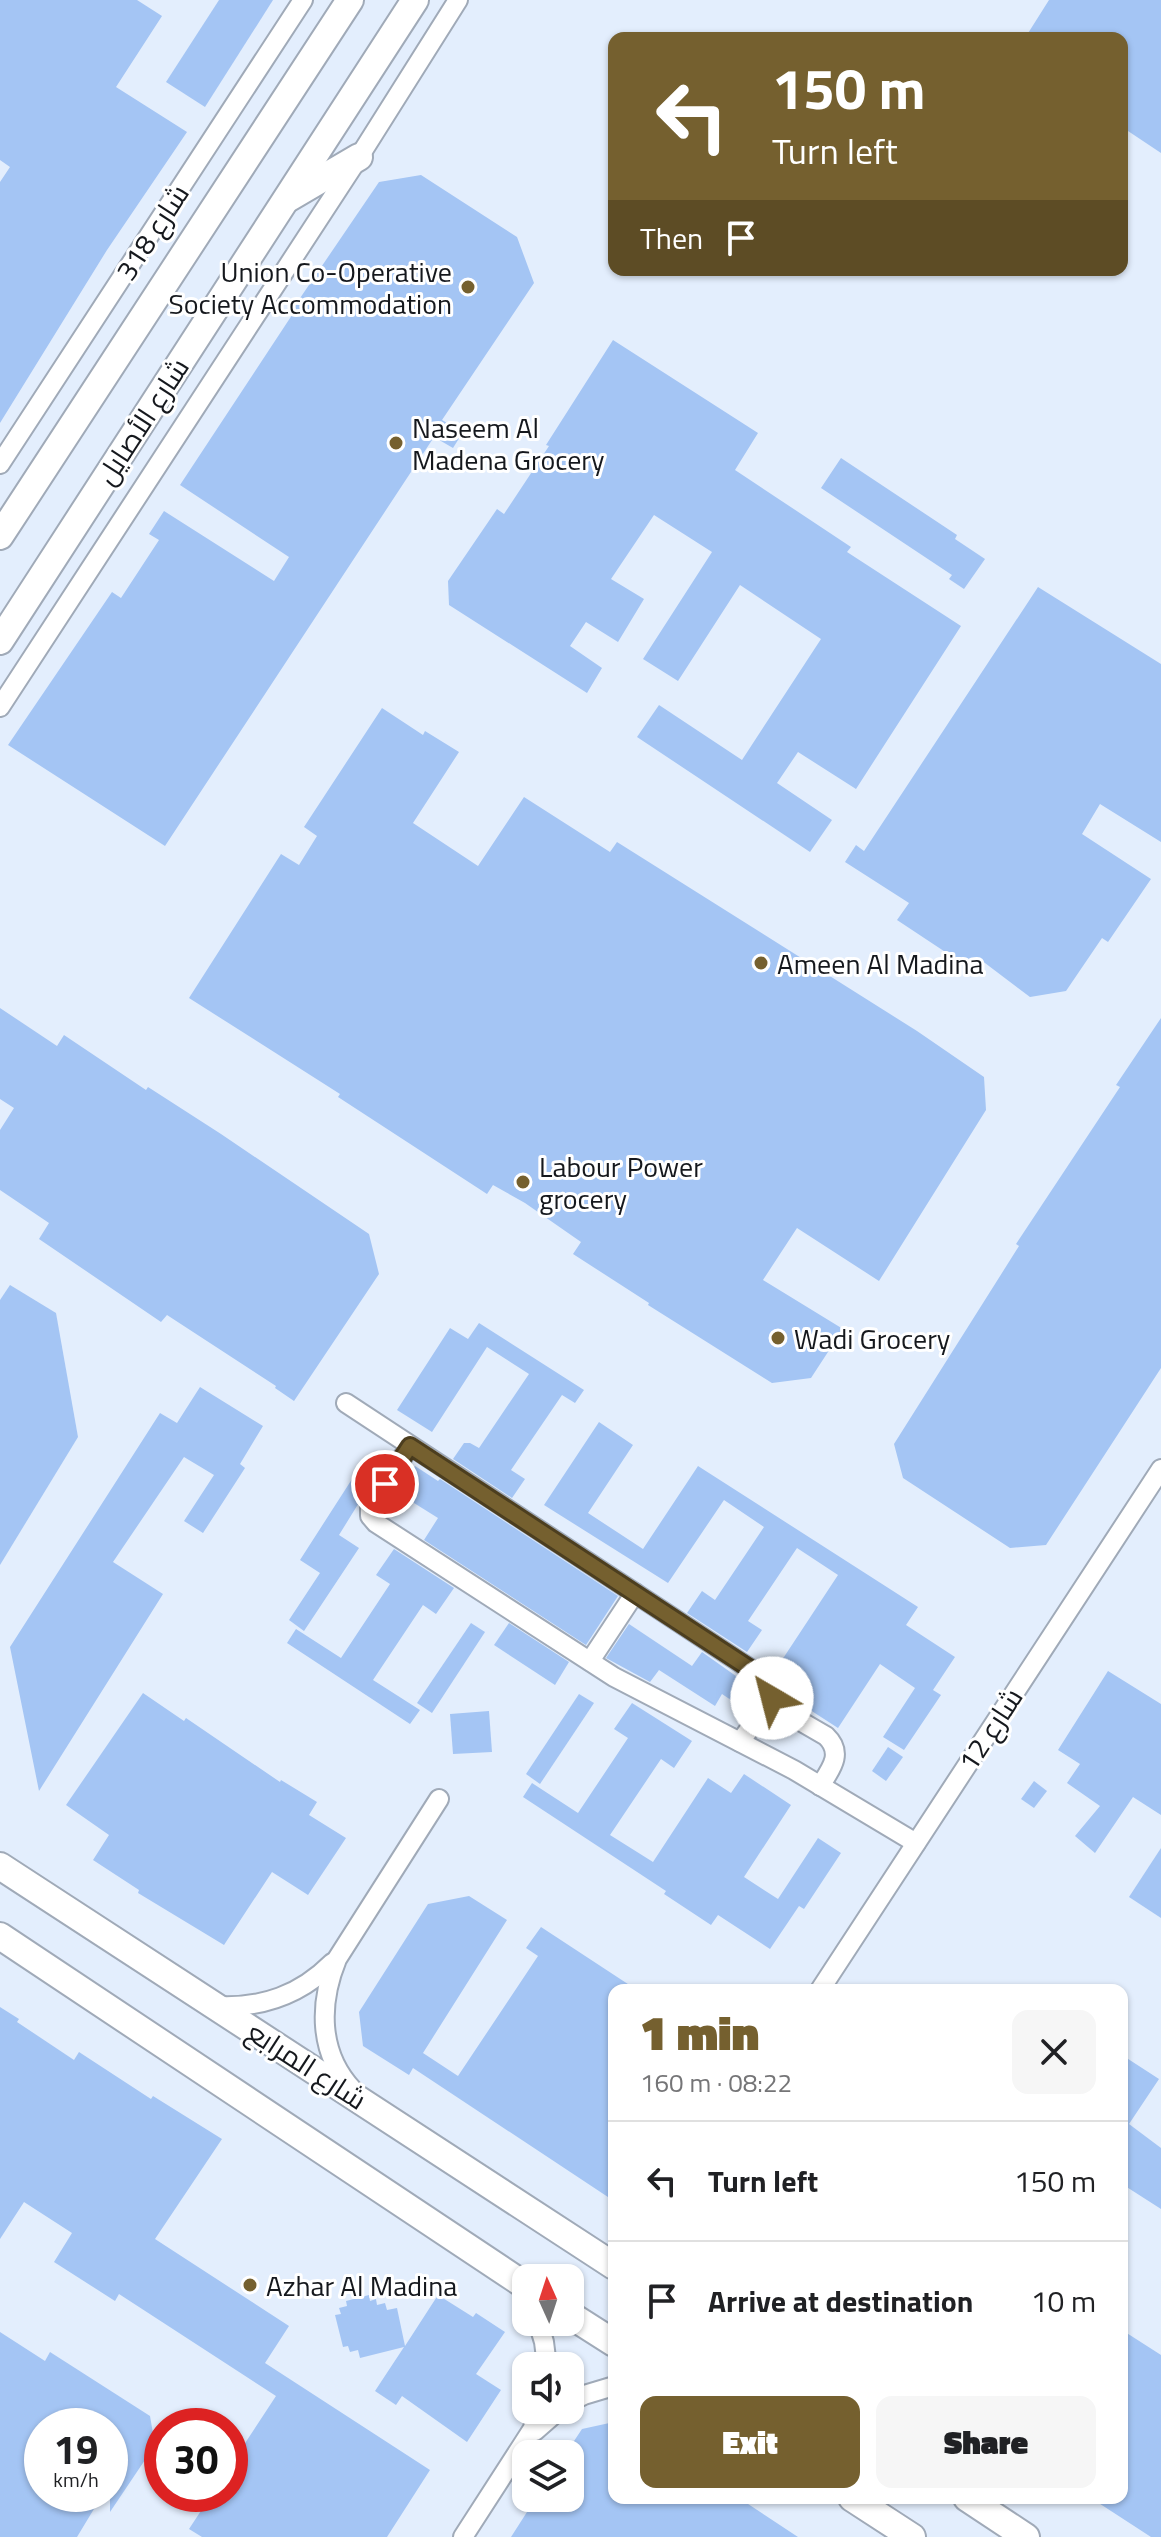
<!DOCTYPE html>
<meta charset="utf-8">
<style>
:root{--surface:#fff;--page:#f6f6f6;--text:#202124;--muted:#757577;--line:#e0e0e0;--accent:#75602f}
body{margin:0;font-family:"Titillium Web",Cairo,sans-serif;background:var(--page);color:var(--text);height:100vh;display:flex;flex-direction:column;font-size:30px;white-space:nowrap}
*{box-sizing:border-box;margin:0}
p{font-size:26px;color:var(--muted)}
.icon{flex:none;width:44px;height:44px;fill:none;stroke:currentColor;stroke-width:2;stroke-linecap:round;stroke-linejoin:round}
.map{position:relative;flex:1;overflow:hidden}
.drawer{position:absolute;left:608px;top:1984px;width:520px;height:520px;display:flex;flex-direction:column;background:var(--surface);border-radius:16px;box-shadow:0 2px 6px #0004}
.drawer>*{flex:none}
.hud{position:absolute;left:608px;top:32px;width:520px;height:244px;border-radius:16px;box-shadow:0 2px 6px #0004;background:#75602f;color:#fff;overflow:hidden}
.needle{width:52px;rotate:357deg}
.fabs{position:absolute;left:512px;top:2264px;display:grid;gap:16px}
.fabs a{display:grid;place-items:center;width:72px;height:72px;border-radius:16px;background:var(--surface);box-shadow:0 2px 6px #0004;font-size:40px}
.speed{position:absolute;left:24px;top:2408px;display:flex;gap:16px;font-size:40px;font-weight:700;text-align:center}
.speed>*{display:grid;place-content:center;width:104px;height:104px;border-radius:50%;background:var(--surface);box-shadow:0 2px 6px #0004;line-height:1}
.speed small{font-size:20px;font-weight:400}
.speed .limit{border:12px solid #d22;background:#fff;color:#111}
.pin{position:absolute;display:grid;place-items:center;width:68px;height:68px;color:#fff;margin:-34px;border:4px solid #fff;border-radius:50%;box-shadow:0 2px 8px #0007}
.me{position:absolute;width:88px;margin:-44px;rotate:323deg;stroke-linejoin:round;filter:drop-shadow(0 0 6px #0008)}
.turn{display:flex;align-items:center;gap:28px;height:168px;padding:0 32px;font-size:36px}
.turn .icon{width:104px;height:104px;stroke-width:2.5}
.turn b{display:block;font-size:56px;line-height:68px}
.then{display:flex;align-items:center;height:76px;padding:0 32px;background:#0003;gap:16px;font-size:30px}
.round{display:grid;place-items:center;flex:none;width:84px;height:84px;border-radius:16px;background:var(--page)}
.headline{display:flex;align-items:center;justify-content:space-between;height:136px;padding:0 32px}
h1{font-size:48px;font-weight:800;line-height:60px;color:var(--accent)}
.action{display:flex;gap:16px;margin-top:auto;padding:16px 32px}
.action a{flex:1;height:92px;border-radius:16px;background:var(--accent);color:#fff;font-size:32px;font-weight:800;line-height:92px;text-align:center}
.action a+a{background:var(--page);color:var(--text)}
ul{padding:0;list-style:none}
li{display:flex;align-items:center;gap:24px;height:120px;padding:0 32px;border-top:2px solid var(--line)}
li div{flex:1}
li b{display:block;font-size:30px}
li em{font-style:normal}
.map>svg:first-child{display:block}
.building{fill:#a4c5f4}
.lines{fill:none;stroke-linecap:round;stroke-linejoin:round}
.street-casing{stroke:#a0aab8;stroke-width:22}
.secondary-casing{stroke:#a0aab8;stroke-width:30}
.street{stroke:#fff;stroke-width:18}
.secondary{stroke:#fff;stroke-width:26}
.route-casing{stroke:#4c3e1f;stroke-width:20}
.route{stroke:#75602f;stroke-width:14}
.poi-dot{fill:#75602f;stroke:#fff;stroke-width:3}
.labels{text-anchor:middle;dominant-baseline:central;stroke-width:6;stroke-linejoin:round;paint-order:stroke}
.street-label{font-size:28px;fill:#15181d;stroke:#fff}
.poi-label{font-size:28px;fill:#15181d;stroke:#fff;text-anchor:start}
</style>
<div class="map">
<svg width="1161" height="2537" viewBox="0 0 1161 2537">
<rect width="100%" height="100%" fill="#e3eefd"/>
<g class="building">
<path d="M0,0H137L162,16L116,87L187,132L107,250L0,423V182L10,167L0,160Z"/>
<path d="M219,0H273L205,107L166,82Z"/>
<path d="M1049,0H1161V153L1122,127V38H1025Z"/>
<path d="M421,175L517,237L534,283L442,420L463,432L453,448L434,437L165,846L8,745L112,592L121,598L159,540L149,534L164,511L274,581L289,557L180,485L296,309L294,307L379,182Z"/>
<path d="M613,340L758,433L735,470L851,547L847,552L961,626L856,789L798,752L777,783L832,820L810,852L637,737L659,705L742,760L821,639L740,585L678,681L643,659L712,552L654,515L611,579L644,599L618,642L586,622L570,646L602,668L587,693L449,605L448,581L497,509L504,514L549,446L546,445Z"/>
<path d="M841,458L957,535L955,539L985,559L964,589L949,579L952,575L821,488Z"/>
<path d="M1038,587L1161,664V842L1100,804L1082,834L1151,879L1108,942L1102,938L1066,991L1030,997L981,960L974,971L897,920L909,903L845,862L856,845L864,851Z"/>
<path d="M382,708L423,735L425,731L459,752L413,823L478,866L524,797L610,852L617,842L917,1031L984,1077L986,1110L879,1281L797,1228L763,1280L843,1329L811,1378L772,1383L648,1305L649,1303L573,1254L581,1242L525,1203L493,1185L487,1194L338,1097L340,1094L189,998L281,854L299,865L317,836L304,827Z"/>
<path d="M0,1008L57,1046L64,1035L146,1090L148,1087L221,1134L369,1234L379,1274L294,1401L275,1388L276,1386L167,1315L161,1322L39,1239L49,1223L0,1190V1130L14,1108L0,1099Z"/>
<path d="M1161,1018V1368L1046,1545L1010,1548L903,1478L894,1444L1019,1246L1016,1244L1120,1087L1116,1085Z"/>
<path d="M10,1285L56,1313L78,1437L0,1565V1300Z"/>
<path d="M479,1323L584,1390L575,1403L562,1395L511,1470L525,1479L512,1498L453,1459L464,1443H470L479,1448L529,1374L487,1347L432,1432L397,1410L450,1328L468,1339Z"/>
<path d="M200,1387L263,1426L240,1464L245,1468L203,1533L184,1521L214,1475L184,1457L113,1562L163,1594L39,1791L10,1647L160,1413L177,1423Z"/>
<path d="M599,1422L633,1445L588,1513L643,1549L698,1466L918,1607L906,1625L955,1657L933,1690L941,1695L904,1750L883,1737L915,1688L880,1664L838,1728L790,1697L805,1675L782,1660L838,1575L797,1548L748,1621L762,1630L747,1652L687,1613L702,1591L715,1600L764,1527L724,1500L668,1583L544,1505Z"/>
<path d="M363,1462L378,1472L339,1535L359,1548L304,1631L289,1620L320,1573L300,1560Z"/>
<path d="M415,1466L438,1481L440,1479L618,1596L586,1645L424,1540L438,1518L398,1493Z"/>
<path d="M394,1549L454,1588L436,1614L423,1605L373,1680L420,1710L410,1724L287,1643L296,1629L341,1658L390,1584L376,1575Z"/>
<path d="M471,1623L485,1632L432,1713L417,1703Z"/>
<path d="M509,1623L569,1662L555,1685L494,1645Z"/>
<path d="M629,1624L692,1666L702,1652L750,1686L737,1704L722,1694L715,1706L659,1670L650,1682L606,1658Z"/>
<path d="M1108,1671L1161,1704V1815L1133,1797L1095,1853L1075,1836L1100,1806L1067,1783L1080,1764L1058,1750Z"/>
<path d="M143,1693L184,1721L186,1718L280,1782L281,1780L317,1802L309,1815L346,1838L308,1895L272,1872L224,1945L138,1893L139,1890L93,1860L109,1835L66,1805Z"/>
<path d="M579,1694L594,1703L540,1784L526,1774Z"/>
<path d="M632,1703L692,1741L674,1768L661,1759L610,1835L653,1862L708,1778L731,1793L744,1774L791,1805L744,1877L778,1899L818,1838L841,1853L804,1909L799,1906L770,1949L718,1915L711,1925L664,1894L666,1891L523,1797L532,1783L578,1813L628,1738L614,1729Z"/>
<path d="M489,1711L492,1752L453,1754L450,1714Z"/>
<path d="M888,1747L903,1757L886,1781L872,1771Z"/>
<path d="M1034,1781L1047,1791L1034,1808L1021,1799Z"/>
<path d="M1161,1848V1918L1129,1897Z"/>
<path d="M469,1896L507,1920L423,2053L458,2076L538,1956L526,1948L541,1927L637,1990H614V2201L413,2068L409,2075L363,2046L359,2012L428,1904Z"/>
<path d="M0,2007L19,2019L17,2022L74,2060L79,2052L151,2099L153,2096L222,2139L155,2239L289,2326L265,2363L430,2470L387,2537H202L189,2529L212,2494H230V2466L276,2396L119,2294L115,2301L54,2262L72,2233L24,2202L0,2239Z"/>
<path d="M1122,2055L1159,2079L1129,2124L1161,2148V2209L1122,2184Z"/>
<path d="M369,2295L370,2301L376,2299L377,2305L385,2303L387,2310L397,2308L405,2346L438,2295L473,2317L476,2313L505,2332L476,2374L501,2390L467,2442L402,2396L396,2405L375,2391L404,2347L360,2358L358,2350L350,2352L348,2346L343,2347L335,2315L341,2314L339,2308L347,2306L346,2301Z"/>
<path d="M1122,2330L1161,2355V2537H1151L1091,2498H1122Z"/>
<path d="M0,2332L45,2361L50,2352L150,2416L155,2445L110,2512V2426H42V2434L28,2455L42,2464V2494H103L77,2537H0Z"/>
<path d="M614,2422V2498H739L798,2537H511L536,2498H570V2447L582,2429Z"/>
</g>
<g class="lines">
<g class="street-casing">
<g id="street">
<path d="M0,464L303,0"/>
<path d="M0,707L359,157L458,0"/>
<path d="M346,1403L764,1678L771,1687L772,1698L740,1742"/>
<path d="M410,1446L370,1507V1516L376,1523L614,1677L794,1770L916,1843"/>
<path d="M590,1661L635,1593"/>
<path d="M769,1703L826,1736C844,1753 831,1769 820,1786"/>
<path d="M820,1990L1161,1469"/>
<path d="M218,2006C263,2008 300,1995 332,1963"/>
<path d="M353,2090C318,2053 319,2003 337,1959L439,1799"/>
<path d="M538,2322L544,2342L547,2366"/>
<path d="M570,2402L584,2395L614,2386"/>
<path d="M535,2431L559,2410"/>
<path d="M463,2537L532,2430L540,2410"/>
</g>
</g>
<g class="secondary-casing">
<g id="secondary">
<path d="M289,198L359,157"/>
<path d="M0,536L350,0"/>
<path d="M0,641L415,0"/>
<path d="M0,1866L614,2266"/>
<path d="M0,1936L526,2286"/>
<path d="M570,2315L614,2343"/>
<path d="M852,2498L912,2537"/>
<path d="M967,2498L1026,2537"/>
</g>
</g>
<use href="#street" class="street"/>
<use href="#secondary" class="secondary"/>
</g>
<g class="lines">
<g class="route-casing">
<path id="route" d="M385,1484L410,1446L764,1678L771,1687L772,1698"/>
</g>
<use href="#route" class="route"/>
</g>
<g class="poi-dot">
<circle cx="468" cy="287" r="8"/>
<circle cx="396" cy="443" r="8"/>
<circle cx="761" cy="963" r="8"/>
<circle cx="523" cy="1182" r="8"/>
<circle cx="778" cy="1338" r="8"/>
<circle cx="250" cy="2285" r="8"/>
</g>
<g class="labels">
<g class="street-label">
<text transform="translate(152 232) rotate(-57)">شارع 318</text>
<text transform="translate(142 421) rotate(-57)">شارع الأصايل</text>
<text transform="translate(990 1729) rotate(-57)">شارع 12</text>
<text transform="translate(307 2065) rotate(33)">شارع المرابع</text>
</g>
<g class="poi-label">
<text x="452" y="271" text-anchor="end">Union Co-Operative<tspan x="452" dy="32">Society Accommodation</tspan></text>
<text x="412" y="427">Naseem Al<tspan x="412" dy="32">Madena Grocery</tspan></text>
<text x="777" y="963">Ameen Al Madina</text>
<text x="539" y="1166">Labour Power<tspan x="539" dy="32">grocery</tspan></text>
<text x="794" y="1338">Wadi Grocery</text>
<text x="266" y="2285">Azhar Al Madina</text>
</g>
</g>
</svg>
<div class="fabs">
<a><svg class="needle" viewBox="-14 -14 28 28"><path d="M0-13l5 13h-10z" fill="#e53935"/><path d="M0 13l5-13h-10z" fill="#757577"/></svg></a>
<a><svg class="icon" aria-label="sound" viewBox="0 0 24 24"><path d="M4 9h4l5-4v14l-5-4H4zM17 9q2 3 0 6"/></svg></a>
<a><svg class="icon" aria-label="layers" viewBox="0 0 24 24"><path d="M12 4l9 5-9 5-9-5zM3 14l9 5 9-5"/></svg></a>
</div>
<div class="speed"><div>19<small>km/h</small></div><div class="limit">30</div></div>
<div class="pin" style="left:385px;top:1484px;background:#d93025"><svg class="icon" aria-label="arrive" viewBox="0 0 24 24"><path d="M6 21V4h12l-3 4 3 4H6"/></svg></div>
<svg class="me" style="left:772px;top:1698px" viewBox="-20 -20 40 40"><circle r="19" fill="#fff"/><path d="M0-13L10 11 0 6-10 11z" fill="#75602f"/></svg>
<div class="hud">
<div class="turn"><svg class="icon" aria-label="left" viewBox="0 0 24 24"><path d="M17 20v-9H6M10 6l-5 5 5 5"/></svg><div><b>150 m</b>Turn left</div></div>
<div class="then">Then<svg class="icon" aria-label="arrive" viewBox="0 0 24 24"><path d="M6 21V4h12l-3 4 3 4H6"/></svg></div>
</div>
<section class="drawer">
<div class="headline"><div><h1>1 min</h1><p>160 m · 08:22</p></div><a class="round"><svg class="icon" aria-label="close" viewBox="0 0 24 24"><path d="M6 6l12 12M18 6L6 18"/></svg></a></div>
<ul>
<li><svg class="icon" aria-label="left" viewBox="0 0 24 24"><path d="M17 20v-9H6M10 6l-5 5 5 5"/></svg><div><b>Turn left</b></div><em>150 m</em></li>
<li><svg class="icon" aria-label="arrive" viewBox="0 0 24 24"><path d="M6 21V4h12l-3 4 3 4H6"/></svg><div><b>Arrive at destination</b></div><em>10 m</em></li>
</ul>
<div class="action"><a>Exit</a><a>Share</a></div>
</section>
</div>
